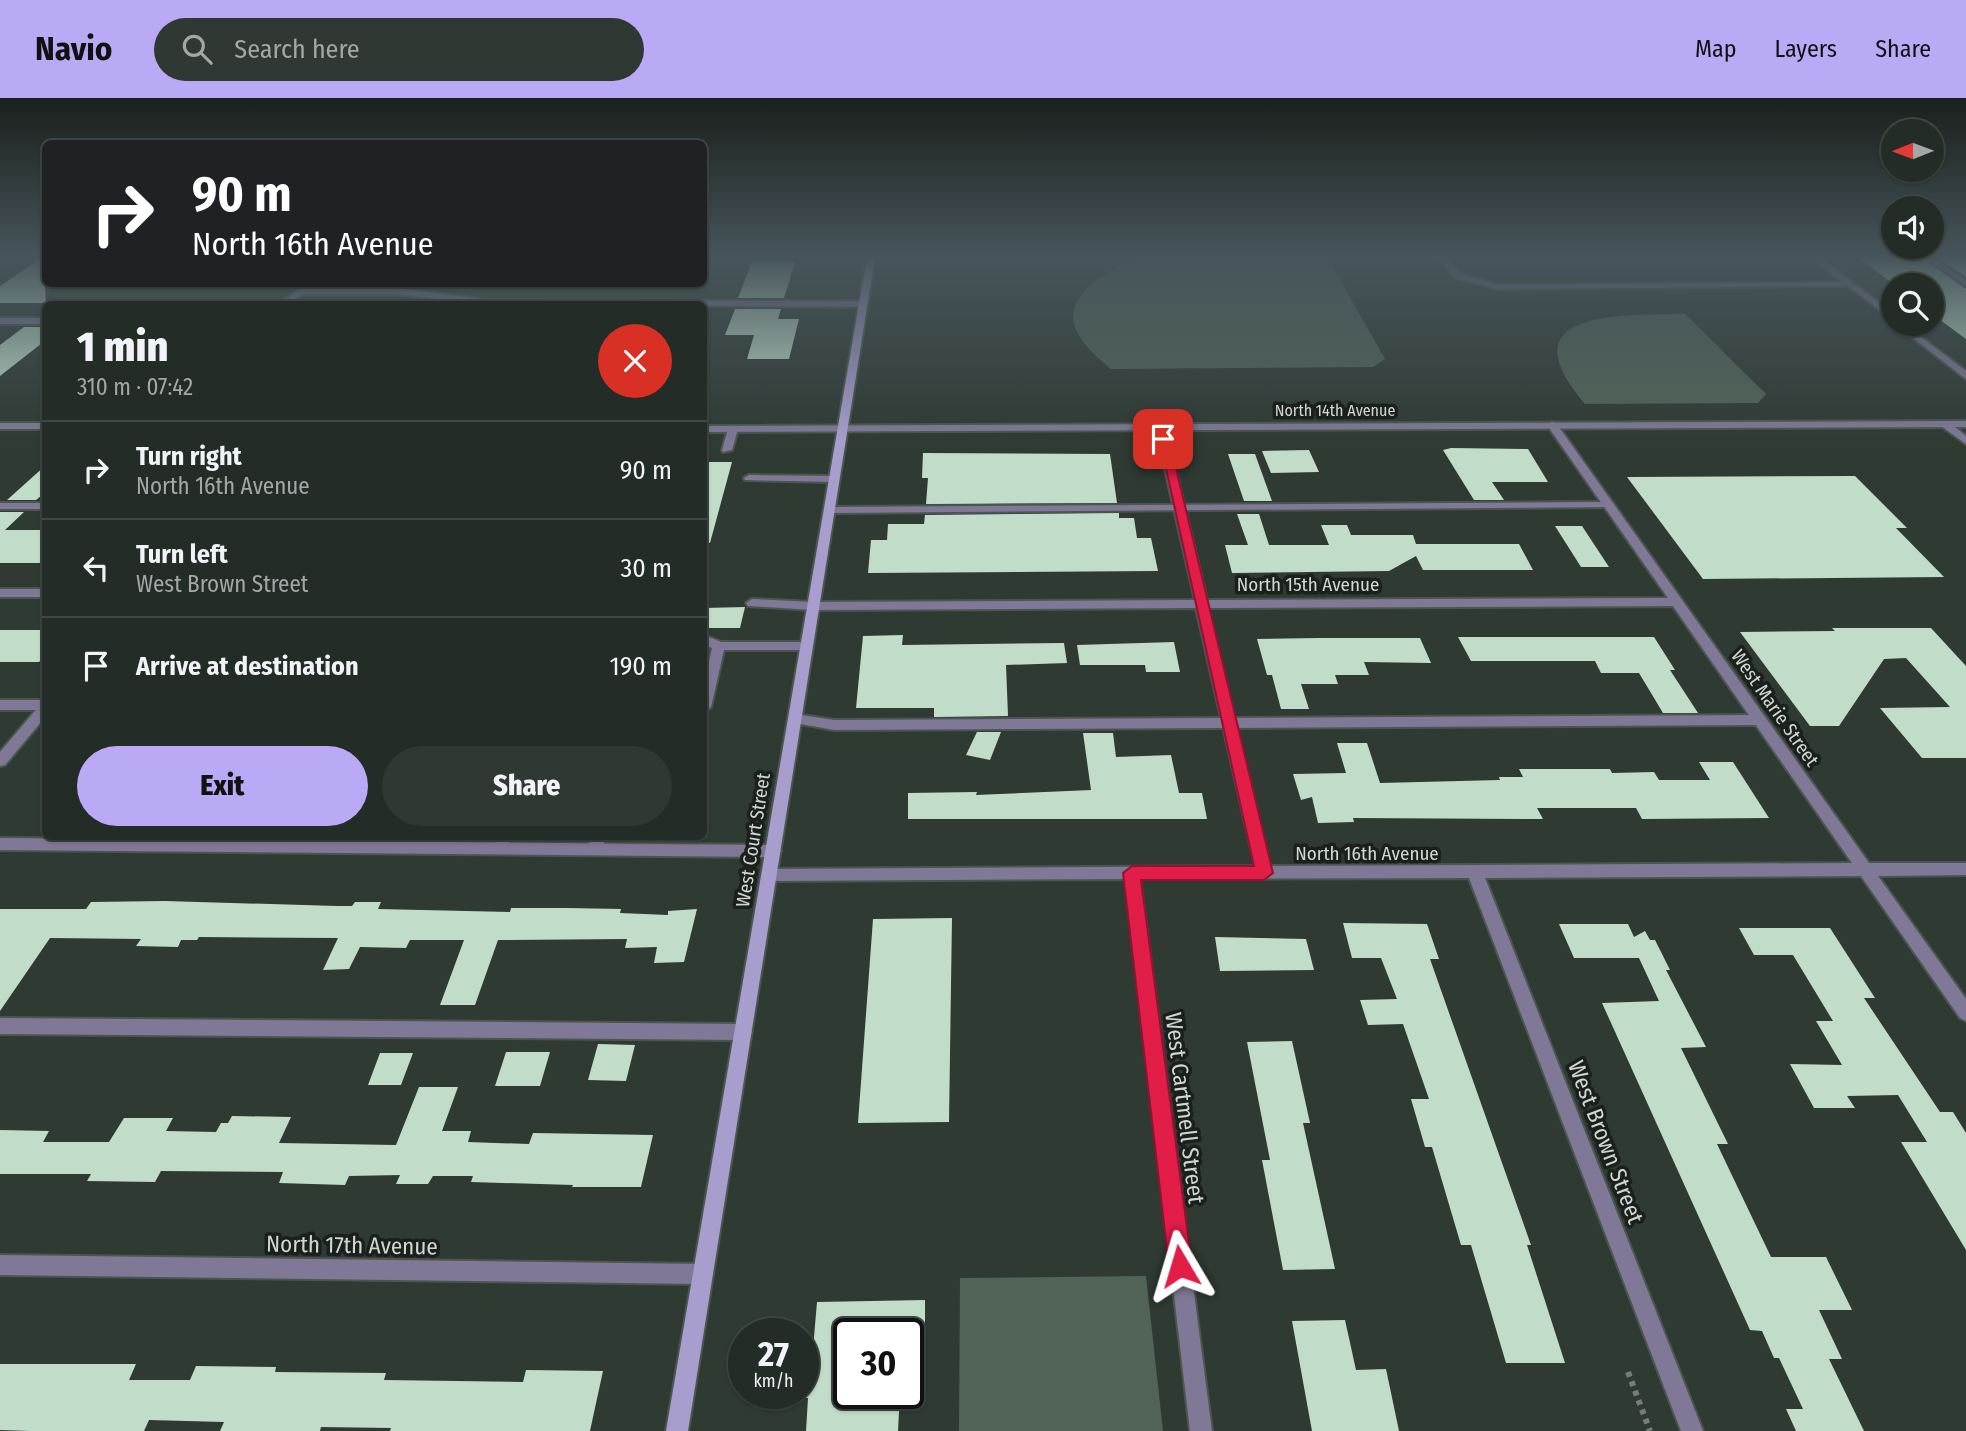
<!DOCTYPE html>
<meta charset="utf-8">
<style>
:root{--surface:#232c26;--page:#2f3832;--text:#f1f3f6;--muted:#a3a7a7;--line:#404843;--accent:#baaaf6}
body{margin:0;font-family:"Fira Sans Condensed",sans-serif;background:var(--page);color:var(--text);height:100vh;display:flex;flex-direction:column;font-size:26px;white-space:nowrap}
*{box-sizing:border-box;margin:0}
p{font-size:23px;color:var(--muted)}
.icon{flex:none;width:38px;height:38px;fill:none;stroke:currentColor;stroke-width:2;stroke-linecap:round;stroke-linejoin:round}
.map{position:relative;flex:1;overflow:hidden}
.panel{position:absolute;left:42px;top:203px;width:665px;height:539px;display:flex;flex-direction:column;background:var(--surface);border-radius:10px;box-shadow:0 2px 5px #0004,0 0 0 2px var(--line)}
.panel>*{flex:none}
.top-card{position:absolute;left:42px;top:42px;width:665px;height:147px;border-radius:10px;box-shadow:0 2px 5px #0004,0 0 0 2px var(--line);background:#202124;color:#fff;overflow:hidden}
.needle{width:46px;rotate:269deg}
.tools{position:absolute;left:1881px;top:21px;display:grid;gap:14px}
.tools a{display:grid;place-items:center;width:63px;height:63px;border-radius:50%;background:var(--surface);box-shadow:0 2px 5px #0004,0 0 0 2px var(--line);font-size:35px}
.speed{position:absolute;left:728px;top:1220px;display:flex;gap:14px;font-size:35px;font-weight:700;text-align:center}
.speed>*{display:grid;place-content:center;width:91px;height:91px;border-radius:50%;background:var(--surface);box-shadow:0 2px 5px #0004,0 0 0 2px var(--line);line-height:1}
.speed small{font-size:18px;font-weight:400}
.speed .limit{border:4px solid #111;border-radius:10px;background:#fff;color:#111}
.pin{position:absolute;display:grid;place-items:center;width:60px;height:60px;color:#fff;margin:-30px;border-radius:14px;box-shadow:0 4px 10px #0006}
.me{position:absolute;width:77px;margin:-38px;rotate:353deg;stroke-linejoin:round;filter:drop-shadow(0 0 5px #0008)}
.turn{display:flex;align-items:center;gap:24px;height:147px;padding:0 35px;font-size:32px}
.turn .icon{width:91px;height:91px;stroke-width:2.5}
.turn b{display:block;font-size:49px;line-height:60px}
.round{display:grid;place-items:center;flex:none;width:74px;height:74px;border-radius:37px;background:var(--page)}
.head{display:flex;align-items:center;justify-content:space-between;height:119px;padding:0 35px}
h1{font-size:42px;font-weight:800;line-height:52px}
.button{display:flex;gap:14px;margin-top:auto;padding:14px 35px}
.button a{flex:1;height:80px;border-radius:42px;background:var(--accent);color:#111;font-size:28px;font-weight:800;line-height:80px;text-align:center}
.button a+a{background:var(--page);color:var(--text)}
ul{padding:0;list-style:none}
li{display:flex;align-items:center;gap:21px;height:98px;padding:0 35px;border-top:2px solid var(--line)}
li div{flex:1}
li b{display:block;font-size:26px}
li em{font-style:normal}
header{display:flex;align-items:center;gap:42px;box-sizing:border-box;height:98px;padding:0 35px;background:var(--accent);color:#111}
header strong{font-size:33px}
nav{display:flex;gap:38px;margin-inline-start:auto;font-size:24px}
.search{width:490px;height:63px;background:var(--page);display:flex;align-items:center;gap:18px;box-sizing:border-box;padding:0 24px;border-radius:38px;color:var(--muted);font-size:26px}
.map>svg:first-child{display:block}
.green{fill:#516457}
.building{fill:#c1ddca}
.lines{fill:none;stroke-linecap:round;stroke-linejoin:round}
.service-casing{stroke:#4c5650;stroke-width:4}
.minor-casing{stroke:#4c5650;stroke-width:4}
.tertiary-casing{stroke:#4c5650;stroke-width:4}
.secondary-casing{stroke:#4c5650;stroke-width:4}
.path{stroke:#757e78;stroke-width:6;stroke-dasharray:5 5;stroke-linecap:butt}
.service{fill:#7f7997;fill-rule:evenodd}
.minor{fill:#7f7997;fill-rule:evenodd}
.tertiary{fill:#7f7997;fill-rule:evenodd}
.secondary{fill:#a79ecd;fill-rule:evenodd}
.route{fill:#e11d48;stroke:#92132f;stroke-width:2}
.labels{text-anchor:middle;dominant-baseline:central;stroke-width:7;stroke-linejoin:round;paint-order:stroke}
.far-street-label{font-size:16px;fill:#d1d8d3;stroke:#1b201d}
.street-label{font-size:19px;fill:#d1d8d3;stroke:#1b201d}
.near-street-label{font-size:23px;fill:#d1d8d3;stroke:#1b201d}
</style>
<header>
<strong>Navio</strong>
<div class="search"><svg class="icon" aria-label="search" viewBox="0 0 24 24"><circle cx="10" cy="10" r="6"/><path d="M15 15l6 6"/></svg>Search here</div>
<nav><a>Map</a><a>Layers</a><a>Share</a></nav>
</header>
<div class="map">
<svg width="1966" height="1333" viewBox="0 0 1966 1333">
<rect width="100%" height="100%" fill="#2f3a33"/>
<g class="green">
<path d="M1144,159H1327L1385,261L1373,269L1111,271C1099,261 1086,250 1078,236C1056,195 1116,168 1144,159Z"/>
<path d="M1685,216L1766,296L1758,305L1585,306C1504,212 1621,217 1685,216Z"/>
<path d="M1146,1178L1163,1333H959L960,1180Z"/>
</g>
<g class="building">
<path d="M43,159L46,205H0V188Z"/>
<path d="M1857,159H1921L1966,191V241L1932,216V187H1895Z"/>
<path d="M1936,159H1966V179Z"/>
<path d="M752,164H795L784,200H738Z"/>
<path d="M735,211H781L778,221H799L789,261H747L754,237H725Z"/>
<path d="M24,229H46V242L0,278V247Z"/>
<path d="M1451,350L1528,351L1548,384H1492L1504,402H1474L1443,352Z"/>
<path d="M1309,352L1319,374L1271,375L1262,353Z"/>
<path d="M923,355L1110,356L1117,405L926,406L928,380H922Z"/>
<path d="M1228,356H1255L1272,403H1244Z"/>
<path d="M704,364H732L710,445L704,444Z"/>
<path d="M46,367V394L36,402H7Z"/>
<path d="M1855,378L1907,430H1896L1944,479L1703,481L1627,379Z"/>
<path d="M0,414H24L5,432H46V465H0Z"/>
<path d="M1119,415V420H1134L1137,440H1151L1158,473L868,475L871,442H887L888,426H924L925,417Z"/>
<path d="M1237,416H1259L1269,447H1329L1321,427H1347L1351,437H1413L1416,446H1519L1533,472H1423L1416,458L1389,473L1232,475L1225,447H1248Z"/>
<path d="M1555,428H1582L1609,469H1581Z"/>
<path d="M745,509L740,530H704V510Z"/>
<path d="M1832,530H1931L1966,568V660H1922L1880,610L1950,609L1906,560L1884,561L1839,628H1810L1740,534L1835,533Z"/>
<path d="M0,532H46V557L39,564H0Z"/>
<path d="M903,537L902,547L1064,545L1067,565L1006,567L1008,618L934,619V610H856L863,538Z"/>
<path d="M1458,539H1654L1675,572H1670L1698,615H1663L1639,575H1601L1595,563H1471Z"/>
<path d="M1319,540H1420L1431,565L1364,564L1369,577H1335L1338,586H1301L1309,611H1281L1272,577H1267L1257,541Z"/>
<path d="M1174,544L1180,574H1146L1145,567H1080L1077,547Z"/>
<path d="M977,634H1001L990,662L966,657Z"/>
<path d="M1083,635H1113L1116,659L1171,657L1179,695H1202L1207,721H908V695L977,694L976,697L1091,692Z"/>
<path d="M1337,645H1367L1380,685L1500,682L1499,679H1523L1519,671H1610L1612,675L1654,674L1659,682H1710L1699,664H1733L1769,720L1642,721L1636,710H1537L1543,721L1353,720L1354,724L1318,725L1312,699L1301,702L1293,676L1346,675Z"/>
<path d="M165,803L337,808H352L355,804H381L378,811L510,814L511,810H567L621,811L620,815L668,817V813L697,811L684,864L654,865L657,849L625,850L627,841L498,842L475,907H440L464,842H410L406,850L360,849L349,871L323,872L338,840L199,839L197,842H181L178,849L136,848L141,841L50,840L0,913V811H86L91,804Z"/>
<path d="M952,820L949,1024L858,1025L873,821Z"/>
<path d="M1343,825L1427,826L1439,861H1430L1531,1147H1527L1565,1265H1506L1471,1147H1461L1432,1049H1425L1411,1001H1429L1403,926L1368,927L1360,902L1397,901L1381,860H1352Z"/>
<path d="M1559,826H1628L1634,839L1645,833L1650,842H1655L1670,872H1666L1706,949L1681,950L1728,1046H1717L1771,1159H1826L1852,1212H1819L1842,1261H1829L1864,1333H1796L1786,1311H1803L1779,1260H1774L1762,1233L1750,1232L1602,905L1659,903L1639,860H1574Z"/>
<path d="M1739,830H1830L1875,900H1864L1940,1014H1953L1966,1035V1152L1901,1044H1927L1898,997L1847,998L1855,1010H1814L1790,966L1842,967L1816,923H1833L1793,857H1754Z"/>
<path d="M1215,839L1306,841L1314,872L1220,873Z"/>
<path d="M1292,943L1310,1025H1303L1335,1171L1283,1172L1262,1062H1270L1247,944Z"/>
<path d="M598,946L635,947L626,983L588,982Z"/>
<path d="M506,954H550L540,988H495Z"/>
<path d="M380,955H413L401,987H368Z"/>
<path d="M419,989H458L442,1033H471L468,1044L529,1046L533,1035L653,1037L641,1089H572L573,1087L471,1084L473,1078H433L428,1086H396L400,1077L349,1078L345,1087L279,1085L283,1074L161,1073L155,1084L87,1083L91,1076H0V1032L49,1033L43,1044H109L124,1020H173L166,1033L216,1034L221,1025H228L232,1018L291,1019L279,1045L396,1047Z"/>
<path d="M925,1202V1236H849V1295H900L898,1333H806L808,1300H803V1274H811L817,1204Z"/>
<path d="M1345,1222L1356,1272L1386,1271L1399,1333H1312L1292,1223Z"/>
<path d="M0,1266H136L129,1282H190L196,1268L276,1269L275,1274L386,1275L384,1282L523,1284L526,1272L603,1273L590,1333H390L391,1330L321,1329L320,1333H220L224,1324L149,1322L144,1333H30L0,1332Z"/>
</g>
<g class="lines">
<g class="service-casing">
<g id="service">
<path d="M1438,159H1446L1461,176L1498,187L1848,184L1852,186L1848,188L1498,191L1455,180Z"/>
<path d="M1923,159H1932L1966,182V188Z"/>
<path d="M733,328L738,331L732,352L723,354L722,352L728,331Z"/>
<path d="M749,377L834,378L839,381L834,384L745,382L744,380Z"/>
<path d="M1609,404L1613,405V409L829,415L824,412L829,409Z"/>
<rect x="0" y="405" width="46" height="6"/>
<path d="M752,501L813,504L819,508L813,512L748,508L746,505Z"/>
<path d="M704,537L721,544H807L813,548L807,552H724L711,609L704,614V585L712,550L704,546Z"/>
<rect x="0" y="602" width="46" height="10"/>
<path d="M795,616L834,622L1760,617L1767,622L1760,627L834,632L790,624L788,621Z"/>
<path d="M385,738H400L393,753H383L381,749Z"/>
<path d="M497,738H512L506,754H496L494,750Z"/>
<path d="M591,738H606L601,755H591L588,751Z"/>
<path d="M0,920L743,926L749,929L752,934L749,939L743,942L0,936Z"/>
</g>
</g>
<g class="minor-casing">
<g id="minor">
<path d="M1810,159H1819L1894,216V223Z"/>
<path d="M307,186H313L310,190H396L489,202L863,203L867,206L863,209L481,206L396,196H303L288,206H279Z"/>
<rect x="0" y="220" width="46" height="6"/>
<path d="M1895,226H1904L1966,273V281Z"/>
<path d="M1552,324L1556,325L1869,765H1966V777L1878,778L1966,901V923L1960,920L1861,778L1485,780L1703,1333H1681L1469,780L1140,781L1212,1333H1190L1125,781L769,783L764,781L761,777L764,773L769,771L1255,768L1196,510L813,512L807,508L813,504L1195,502L1155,328L1160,325L1165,328L1207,502L1668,500L1547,327ZM1673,508L1852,765L1270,768L1208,510Z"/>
<path d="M1941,324H1949L1966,338V346L1941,328Z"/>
<rect x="0" y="491" width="46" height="8"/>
<path d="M46,605V618L5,667L0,668V654L41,606Z"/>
<path d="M0,740L773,747L778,749L781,753L778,757L773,759L0,752Z"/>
<path d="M0,1157L703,1166L710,1169L713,1176L710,1183L703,1186L0,1177Z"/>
</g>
</g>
<g class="tertiary-casing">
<g id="tertiary">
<path d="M1966,323V329L704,334V328Z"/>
<rect x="0" y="325" width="46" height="6"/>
</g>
</g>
<g class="secondary-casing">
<path id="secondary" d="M867,159H875L688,1333H666Z"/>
</g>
<path class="path" d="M1628,1274L1650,1333"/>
<use href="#service" class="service"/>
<use href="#minor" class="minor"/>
<use href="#tertiary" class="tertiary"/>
<use href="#secondary" class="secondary"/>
</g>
<linearGradient id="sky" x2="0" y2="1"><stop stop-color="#1a201c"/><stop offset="0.46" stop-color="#47555b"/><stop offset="1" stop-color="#47555b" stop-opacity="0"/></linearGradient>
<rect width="1966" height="345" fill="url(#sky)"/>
<path class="route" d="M1159,339L1169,341L1273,775L1264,782H1141L1192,1168L1188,1176L1180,1179L1172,1176L1169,1168L1123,775L1132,768H1254Z"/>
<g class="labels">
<g class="far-street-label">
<text x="1335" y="312">North 14th Avenue</text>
</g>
<g class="street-label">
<text x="1308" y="486">North 15th Avenue</text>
<text transform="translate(1775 610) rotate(55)">West Marie Street</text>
<text transform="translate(753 742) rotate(-81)">West Court Street</text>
<text x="1367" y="755">North 16th Avenue</text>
</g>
<g class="near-street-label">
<text transform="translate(1185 1010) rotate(83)">West Cartmell Street</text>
<text transform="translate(1606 1044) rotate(69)">West Brown Street</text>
<text transform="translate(352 1147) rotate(1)">North 17th Avenue</text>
</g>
</g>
</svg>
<div class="tools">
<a><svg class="needle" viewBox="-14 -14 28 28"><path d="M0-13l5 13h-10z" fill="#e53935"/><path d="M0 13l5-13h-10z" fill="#a3a7a7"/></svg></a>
<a><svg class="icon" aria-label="sound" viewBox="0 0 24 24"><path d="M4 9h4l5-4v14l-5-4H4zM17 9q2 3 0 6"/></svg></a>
<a><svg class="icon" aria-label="search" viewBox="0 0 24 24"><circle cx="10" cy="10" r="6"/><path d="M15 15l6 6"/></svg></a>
</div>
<div class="speed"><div>27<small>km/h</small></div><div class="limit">30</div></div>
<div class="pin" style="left:1163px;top:341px;background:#d93025"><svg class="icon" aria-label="arrive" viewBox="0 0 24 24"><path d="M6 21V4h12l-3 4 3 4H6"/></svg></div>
<svg class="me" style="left:1180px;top:1168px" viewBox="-20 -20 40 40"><path d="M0-17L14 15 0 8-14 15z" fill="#e11d48" stroke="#fff" stroke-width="4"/></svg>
<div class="top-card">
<div class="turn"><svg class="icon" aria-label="right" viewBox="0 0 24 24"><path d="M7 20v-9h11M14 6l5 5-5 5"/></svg><div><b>90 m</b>North 16th Avenue</div></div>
</div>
<section class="panel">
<div class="head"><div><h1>1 min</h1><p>310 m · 07:42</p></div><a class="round" style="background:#d93025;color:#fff"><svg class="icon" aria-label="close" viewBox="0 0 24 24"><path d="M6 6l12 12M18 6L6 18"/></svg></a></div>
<ul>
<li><svg class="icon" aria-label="right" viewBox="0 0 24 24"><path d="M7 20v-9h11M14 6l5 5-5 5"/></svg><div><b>Turn right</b><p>North 16th Avenue</p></div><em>90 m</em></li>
<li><svg class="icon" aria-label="left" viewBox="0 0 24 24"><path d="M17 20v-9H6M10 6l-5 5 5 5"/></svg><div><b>Turn left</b><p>West Brown Street</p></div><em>30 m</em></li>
<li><svg class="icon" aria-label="arrive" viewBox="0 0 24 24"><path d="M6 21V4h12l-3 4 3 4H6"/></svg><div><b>Arrive at destination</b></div><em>190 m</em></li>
</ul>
<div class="button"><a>Exit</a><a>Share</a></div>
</section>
</div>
